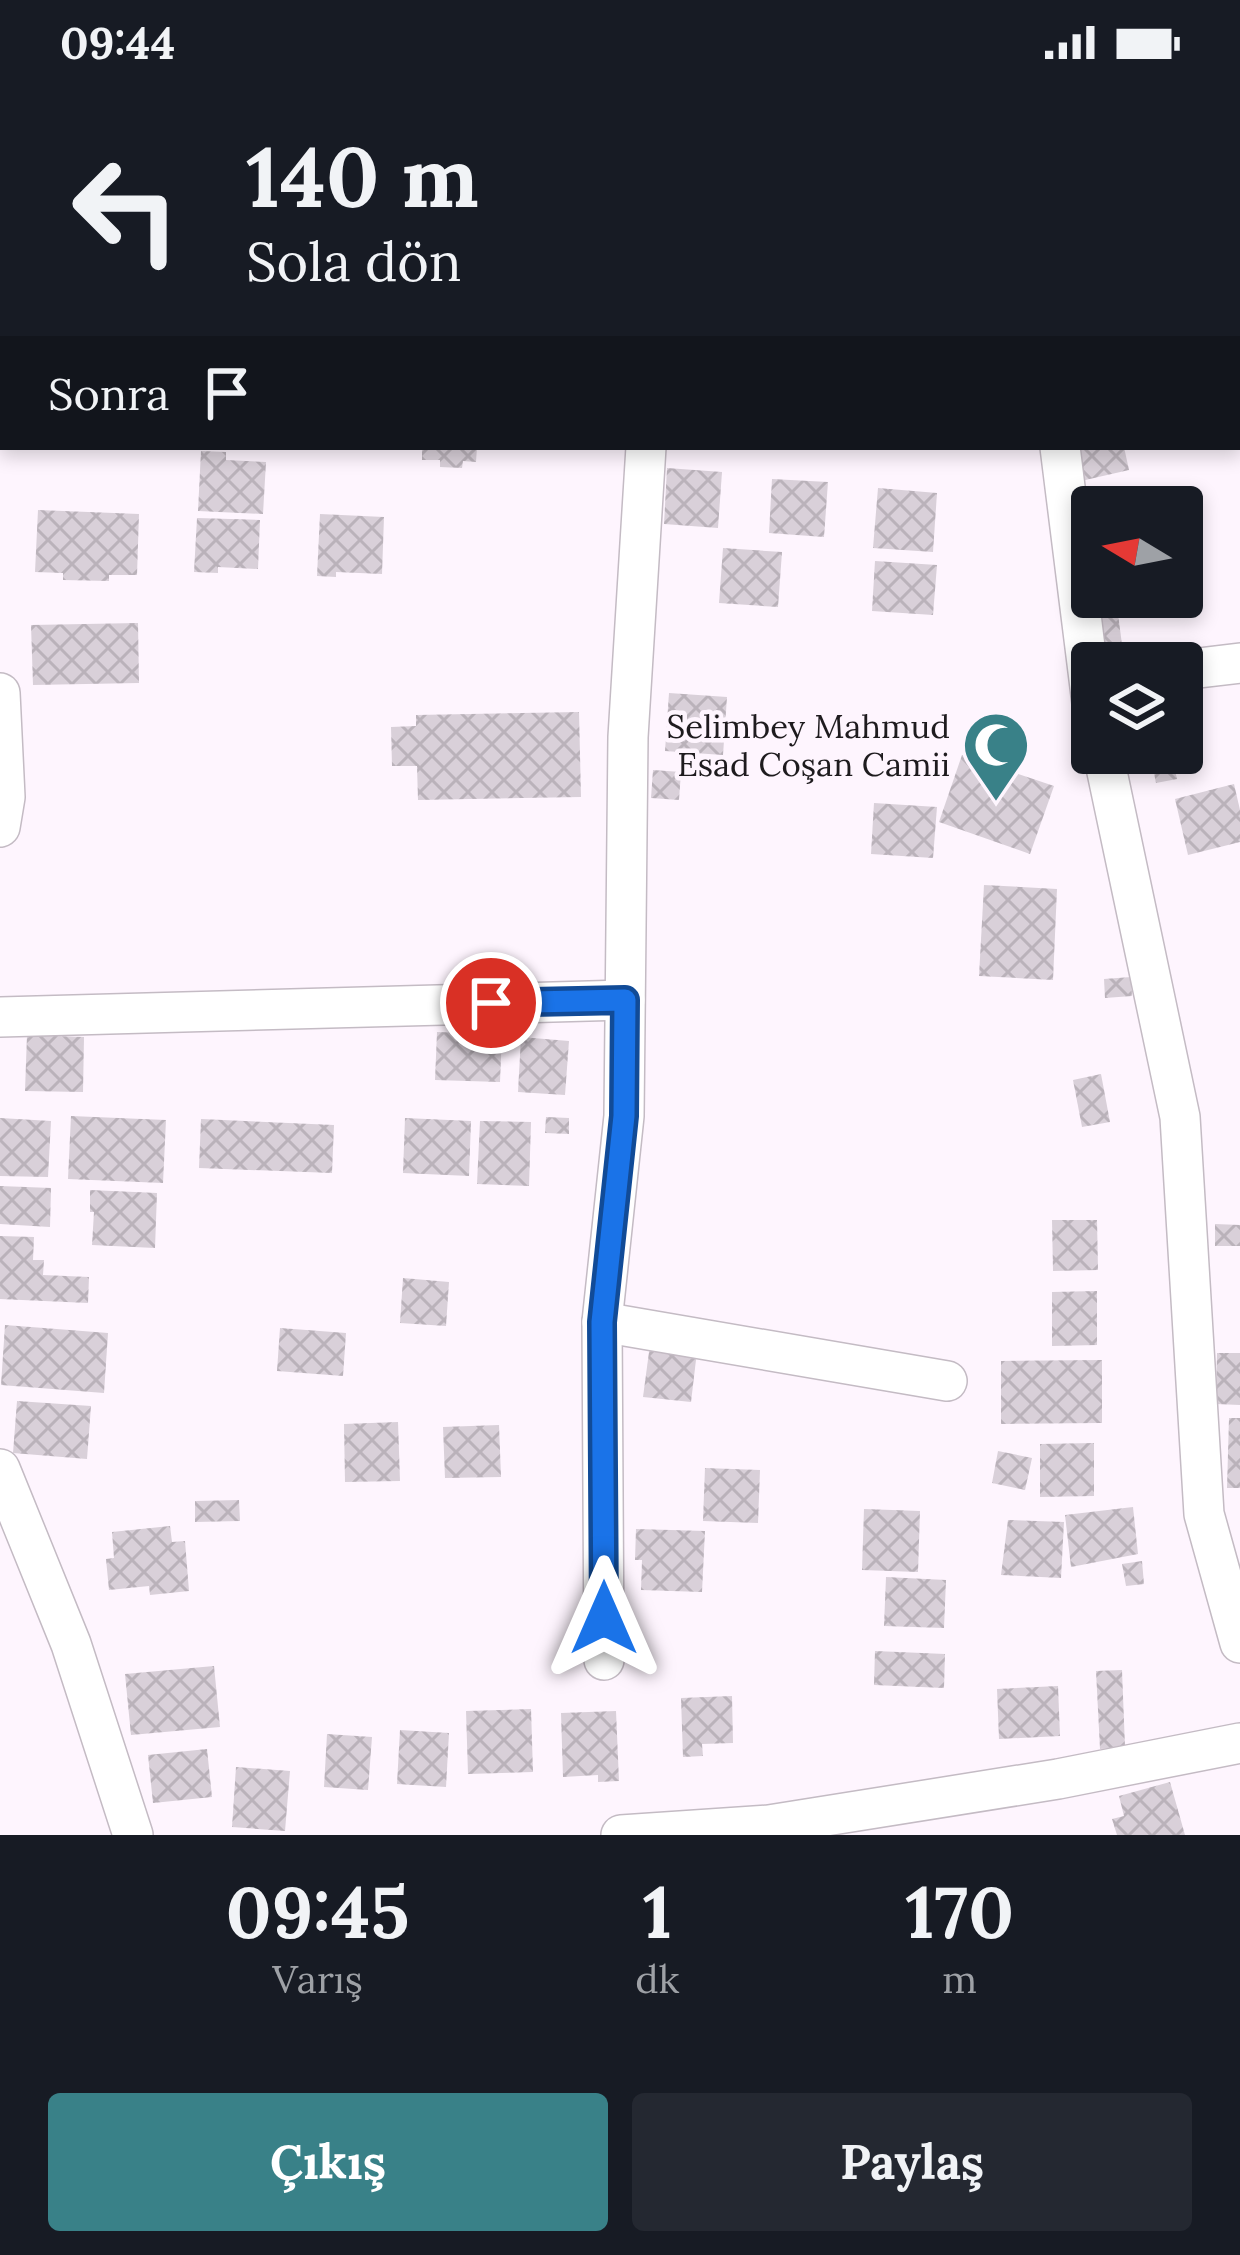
<!DOCTYPE html>
<html lang="tr">
<meta charset="utf-8">
<style>
:root{--surface:#171b24;--page:#242831;--text:#f1f3f6;--muted:#9ea1a6;--accent:#398188}
body{margin:0;font-family:Lora,serif;background:var(--page);color:var(--text);height:100vh;display:flex;flex-direction:column;font-size:45px;white-space:nowrap}
*{box-sizing:border-box;margin:0}
p{font-size:39px;color:var(--muted)}
.icon{flex:none;width:66px;height:66px;fill:none;stroke:currentColor;stroke-width:2;stroke-linecap:round;stroke-linejoin:round}
.map{position:relative;height:1751px;overflow:hidden}
.details{display:flex;flex-direction:column;background:var(--surface);flex:1}
.details>*{flex:none}
.hud{position:absolute;left:0px;top:0px;width:1242px;height:366px;box-shadow:0 6px 18px #0003;background:#171b24;color:var(--text);overflow:hidden}
.needle{width:78px;rotate:280deg}
.fabs{position:absolute;left:1071px;top:402px;display:grid;gap:24px}
.fabs a{display:grid;place-items:center;width:132px;height:132px;border-radius:12px;background:var(--surface);box-shadow:0 6px 18px #0003;font-size:60px}
.pin{position:absolute;display:grid;place-items:center;width:102px;height:102px;color:#fff;margin:-51px;border:6px solid #fff;border-radius:50%;box-shadow:0 3px 12px #0007}
.me{position:absolute;width:132px;margin:-66px;rotate:0deg;stroke-linejoin:round;filter:drop-shadow(0 0 9px #0008)}
.turn{display:flex;align-items:center;gap:42px;height:252px;padding:0 48px;font-size:54px}
.turn .icon{width:156px;height:156px;stroke-width:2.5}
.turn b{display:block;font-size:84px;line-height:102px}
.then{display:flex;align-items:center;height:114px;padding:0 48px;background:#0003;gap:24px;font-size:45px}
.eta{display:flex;justify-content:space-evenly;align-items:center;height:204px;text-align:center}
.eta b{font-size:72px;font-weight:800;line-height:84px}
.action{display:flex;gap:24px;margin-top:auto;padding:24px 48px}
.action a{flex:1;height:138px;border-radius:12px;background:var(--accent);color:#fff;font-size:48px;font-weight:800;line-height:138px;text-align:center}
.action a+a{background:var(--page);color:var(--text)}
.status{display:flex;justify-content:space-between;align-items:center;height:84px;padding:0 60px;background:var(--surface);direction:ltr}
.status svg{height:33px;fill:currentColor}
.map>svg:first-child{display:block}
.lines{fill:none;stroke-linecap:round;stroke-linejoin:round}
.stream{stroke:#84d2e6;stroke-width:9}
.building{fill:url(#building-cross-hatch)}
.minor-casing{stroke:#c4bbc4;stroke-width:42}
.minor{stroke:#fff;stroke-width:39}
.route-casing{stroke:#114b97;stroke-width:30}
.route{stroke:#1a73e8;stroke-width:21}
.labels{text-anchor:middle;dominant-baseline:central;stroke-width:9;stroke-linejoin:round;paint-order:stroke}
.poi-label{font-size:33px;fill:#1e1b1e;stroke:#fef5fe;text-anchor:end}
</style>
<div class="status"><b>09:44</b><svg viewBox="0 0 49 12"><path d="M0 12V9h3v3zM5 12V6h3v6zM10 12V3h3v9zM15 12V0h3v12zM26 1h20v11H26zM47 4h2v5h-2z"/></svg></div>
<div class="map">
<svg width="1240" height="1751" viewBox="0 0 1240 1751">
<defs>
<pattern id="building-cross-hatch" width="8" height="8" patternUnits="userSpaceOnUse" patternTransform="scale(3)"><rect width="8" height="8" fill="#d9d0d9"/><path d="M0 0l8 8M0 8l8-8" fill="none" stroke="#bab2ba"/></pattern>
</defs>
<rect width="100%" height="100%" fill="#fef5fe"/>
<g class="lines">
<g class="stream">
<path d="M249,3L257,0"/>
<path d="M0,26H3"/>
</g>
</g>
<g class="building">
<path d="M422,363H477L476,378L463,377L462,384L440,383V376H422Z"/>
<path d="M1074,363H1124L1129,386L1081,397Z"/>
<path d="M201,367L226,368V376L266,378L263,430L198,427Z"/>
<path d="M667,384L722,388L718,444L664,440Z"/>
<path d="M772,395L828,398L824,453L769,449Z"/>
<path d="M878,404L937,409L933,468L873,464Z"/>
<path d="M38,426L139,430L137,491H109V497L63,496V489L35,488Z"/>
<path d="M320,430L384,433L382,490L336,488V493L317,492Z"/>
<path d="M197,434L260,436L258,485L218,483V489L194,488Z"/>
<path d="M723,464L782,468L778,523L719,519Z"/>
<path d="M875,477L937,481L933,531L872,527Z"/>
<path d="M1118,530L1124,576L1102,579L1088,534Z"/>
<path d="M138,539L139,599L33,601L31,541Z"/>
<path d="M669,609L727,613L723,671L665,667Z"/>
<path d="M1188,618L1198,667L1182,671V619Z"/>
<path d="M579,628L581,713L418,716L417,682H392L391,643L416,642V631Z"/>
<path d="M1150,669H1181L1172,673L1177,695L1156,699Z"/>
<path d="M962,671L1054,702L1030,770L939,738Z"/>
<path d="M653,686L681,688L679,716L651,714Z"/>
<path d="M1234,700L1240,726V758L1188,771L1175,715Z"/>
<path d="M874,719L937,723L933,774L871,770Z"/>
<path d="M984,801L1057,805L1053,896L979,892Z"/>
<path d="M1131,893L1132,912L1105,914L1104,895Z"/>
<path d="M437,948L502,950L500,998L435,996Z"/>
<path d="M27,951L84,953L83,1008L25,1007Z"/>
<path d="M521,953L569,957L565,1011L518,1008Z"/>
<path d="M1101,990L1110,1038L1082,1043L1073,996Z"/>
<path d="M71,1032L166,1036L163,1099L68,1095Z"/>
<path d="M546,1033L569,1034V1050L545,1049Z"/>
<path d="M0,1034L51,1037L48,1093L0,1092Z"/>
<path d="M405,1034L471,1037L469,1092L403,1089Z"/>
<path d="M201,1035L334,1041L332,1089L199,1084Z"/>
<path d="M480,1037L531,1038L529,1102L477,1100Z"/>
<path d="M0,1102L51,1104L50,1143L0,1140Z"/>
<path d="M90,1106L157,1109L155,1164L92,1161L94,1128H90Z"/>
<path d="M1052,1136H1097L1098,1186L1053,1187Z"/>
<path d="M1215,1140L1240,1141V1162H1215Z"/>
<path d="M0,1152L34,1153L33,1176H44L43,1191L89,1193L88,1219L0,1215Z"/>
<path d="M403,1194L449,1198L446,1242L400,1239Z"/>
<path d="M1097,1207V1261L1052,1262V1208Z"/>
<path d="M5,1241L108,1249L104,1309L1,1301Z"/>
<path d="M280,1244L346,1249L343,1292L277,1287Z"/>
<path d="M651,1253L698,1259L691,1318L643,1313Z"/>
<path d="M1217,1269H1240V1321L1216,1320Z"/>
<path d="M1102,1276V1339L1001,1340V1277Z"/>
<path d="M17,1317L91,1322L87,1375L13,1369Z"/>
<path d="M1229,1334H1240V1404H1227Z"/>
<path d="M398,1338L400,1397L345,1398L344,1340Z"/>
<path d="M499,1341L501,1393L445,1394L443,1343Z"/>
<path d="M1094,1359V1412L1040,1413V1360Z"/>
<path d="M998,1367L1032,1374L1025,1406L992,1399Z"/>
<path d="M705,1384L760,1386L758,1439L703,1437Z"/>
<path d="M239,1416L240,1437L195,1438V1417Z"/>
<path d="M1133,1423L1138,1470L1071,1483L1065,1431Z"/>
<path d="M864,1425L920,1427L918,1488L862,1486Z"/>
<path d="M1008,1436L1064,1438L1061,1494L1001,1491Z"/>
<path d="M170,1442L172,1458L185,1457L189,1507L150,1511L149,1502L109,1506L106,1475L114,1474L112,1448Z"/>
<path d="M636,1445L705,1447L702,1508L641,1506L642,1476H635Z"/>
<path d="M1142,1477L1144,1500L1126,1502L1122,1480Z"/>
<path d="M886,1493L946,1496L944,1544L884,1542Z"/>
<path d="M875,1567L945,1570L944,1604L874,1601Z"/>
<path d="M214,1582L220,1643L131,1651L125,1590Z"/>
<path d="M1122,1586L1125,1663L1100,1665L1096,1587Z"/>
<path d="M1058,1602L1060,1652L999,1655L997,1605Z"/>
<path d="M732,1612L733,1659L702,1660L703,1672L683,1673L681,1614Z"/>
<path d="M531,1625L533,1688L468,1690L466,1627Z"/>
<path d="M616,1627L619,1697L598,1698V1691L563,1693L561,1629Z"/>
<path d="M400,1646L449,1649L446,1703L397,1700Z"/>
<path d="M327,1650L372,1653L368,1706L324,1703Z"/>
<path d="M207,1665L212,1713L153,1719L148,1671Z"/>
<path d="M236,1683L290,1687L285,1747L232,1743Z"/>
<path d="M1170,1698L1185,1751H1117L1112,1735L1124,1732L1119,1712Z"/>
</g>
<g class="lines">
<g class="minor-casing">
<g id="minor">
<path d="M955,0L956,3"/>
<path d="M319,3L327,0"/>
<path d="M0,68L3,67"/>
<path d="M1239,136H1240"/>
<path d="M0,204H3"/>
<path d="M1060,363L1092,619"/>
<path d="M1182,586L1240,579"/>
<path d="M0,609L5,713L0,743"/>
<path d="M1103,669L1180,1033L1204,1430L1240,1559"/>
<path d="M0,933L625,916"/>
<path d="M602,1238L947,1297"/>
<path d="M0,1385L71,1560L133,1751"/>
<path d="M604,1576L602,1238L624,1032L628,653L646,363"/>
<path d="M621,1751L769,1741L1058,1695L1240,1659"/>
</g>
</g>
<use href="#minor" class="minor"/>
</g>
<g class="lines">
<g class="route-casing">
<path id="route" d="M491,919L625,916L624,1032L602,1238L604,1534"/>
</g>
<use href="#route" class="route"/>
</g>
<defs>
<g id="mosque-pin" transform="scale(3.45)"><path d="M0 17L-7.5 6A9.5 9.5 0 1 1 7.5 6Z" fill="#398188" stroke="#fef5fe"/><path d="M3.5-4.9A6 6 0 1 0 3.5 4.9A5 5 0 1 1 3.5-4.9Z" fill="#fff"/></g>
</defs>
<g fill-rule="evenodd">
<use href="#mosque-pin" x="996" y="661"/>
</g>
<g class="labels">
<g class="poi-label">
<text x="950" y="642">Selimbey Mahmud<tspan x="950" dy="38">Esad Coşan Camii</tspan></text>
</g>
</g>
</svg>
<div class="fabs">
<a><svg class="needle" viewBox="-14 -14 28 28"><path d="M0-13l5 13h-10z" fill="#e53935"/><path d="M0 13l5-13h-10z" fill="#9ea1a6"/></svg></a>
<a><svg class="icon" aria-label="layers" viewBox="0 0 24 24"><path d="M12 4l9 5-9 5-9-5zM3 14l9 5 9-5"/></svg></a>
</div>
<div class="pin" style="left:491px;top:919px;background:#d93025"><svg class="icon" aria-label="arrive" viewBox="0 0 24 24"><path d="M6 21V4h12l-3 4 3 4H6"/></svg></div>
<svg class="me" style="left:604px;top:1534px" viewBox="-20 -20 40 40"><path d="M0-17L14 15 0 8-14 15z" fill="#1a73e8" stroke="#fff" stroke-width="4"/></svg>
<div class="hud">
<div class="turn"><svg class="icon" aria-label="left" viewBox="0 0 24 24"><path d="M17 20v-9H6M10 6l-5 5 5 5"/></svg><div><b>140 m</b>Sola dön</div></div>
<div class="then">Sonra<svg class="icon" aria-label="arrive" viewBox="0 0 24 24"><path d="M6 21V4h12l-3 4 3 4H6"/></svg></div>
</div>
</div>
<section class="details">
<div class="eta">
<div><b>09:45</b><p>Varış</p></div>
<div><b>1</b><p>dk</p></div>
<div><b>170</b><p>m</p></div>
</div>
<div class="action"><a>Çıkış</a><a>Paylaş</a></div>
</section>
